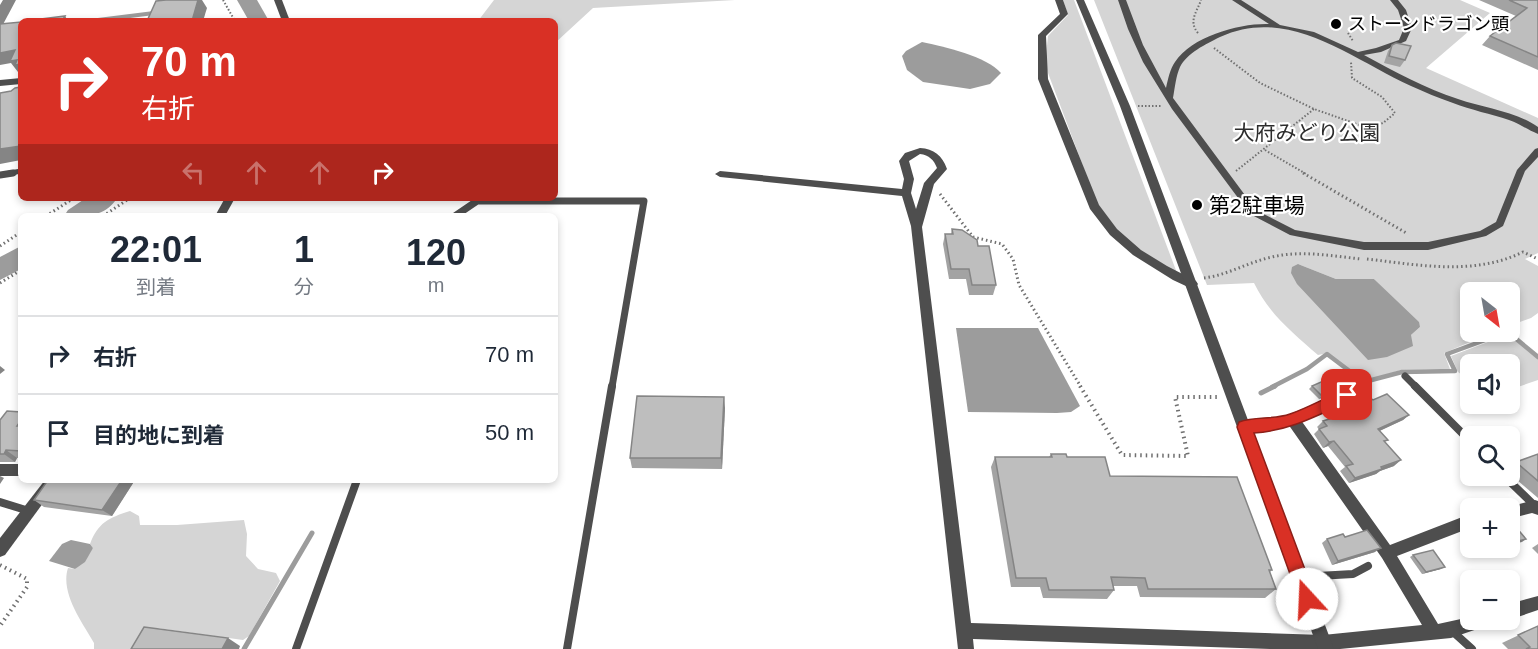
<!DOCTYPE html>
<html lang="ja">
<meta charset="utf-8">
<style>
:root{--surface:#fff;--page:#f6f6f7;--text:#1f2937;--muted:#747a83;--line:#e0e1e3}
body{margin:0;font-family:Arial,"Noto Sans JP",sans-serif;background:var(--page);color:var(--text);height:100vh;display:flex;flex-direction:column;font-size:22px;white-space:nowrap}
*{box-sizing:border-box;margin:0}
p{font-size:20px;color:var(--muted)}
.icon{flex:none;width:33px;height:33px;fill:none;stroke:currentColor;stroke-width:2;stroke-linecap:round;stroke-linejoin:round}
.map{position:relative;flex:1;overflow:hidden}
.panel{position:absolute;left:18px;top:213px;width:540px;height:270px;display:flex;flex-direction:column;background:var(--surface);border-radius:9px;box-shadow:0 3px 9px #0003}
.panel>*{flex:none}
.hud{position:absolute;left:18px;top:18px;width:540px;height:183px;border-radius:9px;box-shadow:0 3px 9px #0003;background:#d93025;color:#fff;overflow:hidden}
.needle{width:39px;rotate:149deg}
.buttons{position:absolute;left:1460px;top:282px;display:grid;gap:12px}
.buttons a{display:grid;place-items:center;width:60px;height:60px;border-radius:9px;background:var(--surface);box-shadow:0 3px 9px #0003;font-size:30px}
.pin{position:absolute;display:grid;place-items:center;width:51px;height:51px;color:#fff;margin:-26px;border-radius:12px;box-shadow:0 3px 9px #0006}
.me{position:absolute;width:66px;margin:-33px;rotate:340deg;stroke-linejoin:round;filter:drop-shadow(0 0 4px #0008)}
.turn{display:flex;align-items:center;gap:21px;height:126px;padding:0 24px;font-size:27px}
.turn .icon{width:78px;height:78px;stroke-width:2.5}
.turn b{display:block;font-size:42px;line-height:51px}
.lanes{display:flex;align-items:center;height:57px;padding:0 24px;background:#0003;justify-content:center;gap:30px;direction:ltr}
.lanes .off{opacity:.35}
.eta{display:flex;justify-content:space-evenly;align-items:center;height:102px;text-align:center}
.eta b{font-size:36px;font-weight:800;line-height:42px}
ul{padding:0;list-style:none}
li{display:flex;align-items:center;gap:18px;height:78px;padding:0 24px;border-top:2px solid var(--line)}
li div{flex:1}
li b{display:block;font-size:22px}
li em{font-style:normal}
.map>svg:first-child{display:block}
.green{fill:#d5d5d5;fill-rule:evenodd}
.water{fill:#9c9c9c}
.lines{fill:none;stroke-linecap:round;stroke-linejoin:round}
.stream-far2{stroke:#9c9c9c;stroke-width:4}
.stream-far1{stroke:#9c9c9c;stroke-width:4.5}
.stream{stroke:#9c9c9c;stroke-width:5}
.river{fill:#9c9c9c;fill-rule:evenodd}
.path-far2{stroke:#707070;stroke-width:2;stroke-dasharray:1.5 2;stroke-linecap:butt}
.path-far1{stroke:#707070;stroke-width:3;stroke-dasharray:1.5 3;stroke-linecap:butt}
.path{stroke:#707070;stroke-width:4;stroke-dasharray:1.5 4;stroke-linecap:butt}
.service-far2{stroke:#4e4e4e;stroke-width:5}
.service-far1{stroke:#4e4e4e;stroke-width:7}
.service{stroke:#4e4e4e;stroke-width:8}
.pedestrian{fill:#4e4e4e;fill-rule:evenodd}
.minor{fill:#4e4e4e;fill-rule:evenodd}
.tertiary{fill:#4e4e4e;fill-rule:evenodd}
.wall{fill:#a3a3a3}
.shaded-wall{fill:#858585}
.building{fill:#bebebe;stroke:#858585;stroke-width:1.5}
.route{fill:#d93025;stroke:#8d1f18;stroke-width:1.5}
.poi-dot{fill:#000;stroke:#fff;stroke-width:2}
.labels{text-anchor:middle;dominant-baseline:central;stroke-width:4.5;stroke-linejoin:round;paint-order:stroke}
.far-poi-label{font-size:18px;fill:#000;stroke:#fff;text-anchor:start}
.park-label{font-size:21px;fill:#2c2c2c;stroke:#fff}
.poi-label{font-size:21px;fill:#000;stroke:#fff;text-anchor:start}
</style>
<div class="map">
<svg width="1538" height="649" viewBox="0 0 1538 649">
<rect width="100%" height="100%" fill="#fff"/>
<g class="green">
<path d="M494,0H735L593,8L555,43V21H478Z"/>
<path d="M1063,0H1074L1177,273L1125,240L1098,206L1045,65L1048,36L1068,15Z"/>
<path d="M1094,0H1460L1490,13L1426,68L1538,118V253L1525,259L1538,266V313L1531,318L1509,326V292H1470V332H1494L1444,353L1450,369L1401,370L1364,381L1328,353L1318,355C1293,333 1269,314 1254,283L1207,285ZM1298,264L1336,279H1374L1420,327L1411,335Z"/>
<path d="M1509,334L1538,359V380L1509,390V364H1470V381L1458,372L1451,356Z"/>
<path d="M130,511L139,516L140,525H177L244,520L247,534L246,556L258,569L276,573L280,581L249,636L243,640L157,628L143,649H94V643C82,622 60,593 68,568L75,569L93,548L90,544C98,523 108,518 130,511Z"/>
</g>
<g class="water">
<path d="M922,42C945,47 986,56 1001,73L990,84L970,89L923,82L907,70L902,56L906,51Z"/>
<path d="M1298,264L1336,279H1374L1419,322L1420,327L1411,335L1413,346L1387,357L1368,360L1297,284L1291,273L1292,267Z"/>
<path d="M956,328H1038L1080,406L1071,412L1057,413L968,412Z"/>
<path d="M71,540L90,544L93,548L85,562L75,569L49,561L62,544Z"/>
</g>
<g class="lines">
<path class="stream-far2" d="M90,21L154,13"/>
<g class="stream-far1">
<path d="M1508,332L1538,357"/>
<path d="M1272,387L1307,369L1327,354L1364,382L1402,372L1455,371L1447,354L1507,332"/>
</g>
<g class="stream">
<path d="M1261,393L1275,386"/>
<path d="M244,649L312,533"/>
</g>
<g class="river">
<path d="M237,0H257L269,21H249Z"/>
<path d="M86,198H117C105,218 85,216 64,216L68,210Z"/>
<path d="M21,246V269L0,280V257Z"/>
</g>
<g class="path-far2">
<path d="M223,0L235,21"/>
<path d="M1198,33C1188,21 1197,12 1201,0"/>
<path d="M1348,33L1353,41"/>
<path d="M1214,48L1260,83L1314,109L1368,128L1383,123L1395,113L1382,97L1352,78L1351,62"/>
<path d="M1138,106H1161"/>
<path d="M1265,150L1306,174"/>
<path d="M1236,171L1314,109"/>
</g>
<g class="path-far1">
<path d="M1303,173L1408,234"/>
<path d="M940,194L973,237L1002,244L1013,259L1019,285L1081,387"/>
<path d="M46,216L74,198"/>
<path d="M103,216L130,198"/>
<path d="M0,246L21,232"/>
<path d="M1367,259C1419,265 1474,276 1523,252L1538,259"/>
<path d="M1204,278C1228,275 1248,262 1272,257C1301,250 1332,256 1361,259"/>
<path d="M0,283L21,270"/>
</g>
<g class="path">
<path d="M1080,386L1122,455L1188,456L1175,397H1220"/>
<path d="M0,565L27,579V587L0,626"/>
</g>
<path class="service-far2" d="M5,174L21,171"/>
<g class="service-far1">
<path d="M0,175L13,173"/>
<path d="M455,216L477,201H644L612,387"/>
<path d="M1405,376L1416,387"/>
</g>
<g class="service">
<path d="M1415,386L1470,441"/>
<path d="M1244,427L1286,420L1347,395"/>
<path d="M1504,476L1535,506"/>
<path d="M0,502L29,511"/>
<path d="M1300,577L1353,574L1368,566"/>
<path d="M1451,630L1472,649"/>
<path d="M296,649L357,480"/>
<path d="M567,649L612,386"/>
</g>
<path class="pedestrian" d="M1118,0H1126L1143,45L1166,88C1168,79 1170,69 1175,62C1192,36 1240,23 1269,24L1232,0H1241L1280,25L1314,32L1358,52L1376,48L1399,40L1404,28L1398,10L1390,0H1398L1406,10L1412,28L1406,41L1381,52L1364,55C1395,72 1425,88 1458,99C1484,108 1515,111 1538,127V134C1528,130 1520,124 1509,120C1491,114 1471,110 1453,103C1438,98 1425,92 1411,86C1351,59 1289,5 1220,37C1206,44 1187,53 1180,67C1176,76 1175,87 1173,98L1256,210L1295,230L1364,242H1428L1480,231L1496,222L1517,170L1535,149L1538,148V157L1525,171L1503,226L1486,236L1428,250H1364L1290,235L1250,214L1172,109L1143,62L1128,29Z"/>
<g class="minor">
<path d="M274,0H282L290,21H282Z"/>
<path d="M1055,0H1063L1068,14L1046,36L1048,79L1099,205L1117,229L1141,250L1167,266L1196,281L1198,284L1196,287H1188L1173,280L1133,255L1110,235L1090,209L1038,79V35L1060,14Z"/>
<path d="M21,78V84L0,86V80Z"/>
<path d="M920,148C934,149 942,155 947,169L934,184L922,227L971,623L1323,635L1422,625L1382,558L1288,424L1286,420L1288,416L1293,414L1298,416L1390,545L1470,514V528L1397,556L1438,624L1470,617V620H1491L1489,625L1451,638L1340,649H1270L973,639L974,649H958L911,226L902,196L720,177L715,174L720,171L902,189L904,179L899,161L905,153ZM920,154C929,155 934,160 937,168L924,183L916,209L911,193L914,179L909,161Z"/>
<path d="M225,198H235L225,216H215Z"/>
<rect x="0" y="464" width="21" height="12"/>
<path d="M45,480H60L5,555L0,557V538Z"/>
<path d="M1535,500L1538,501V515L1532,513L1509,519V508H1504Z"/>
<path d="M1538,596V610L1509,620V604Z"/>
</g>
<path class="tertiary" d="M1076,0H1084L1130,106L1334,649H1318L1120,106Z"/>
</g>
<g class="wall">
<path d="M1479,0H1538V70L1482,45L1490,36L1516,16Z"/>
<path d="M1392,45L1405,60L1400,67L1384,63L1388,51Z"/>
<path d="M952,229L978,246L996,285L993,295H969L966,279H949L943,244L945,234H951Z"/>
<path d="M1312,386L1339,391L1319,399L1309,389Z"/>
<path d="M1360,400H1373L1409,415L1403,420L1379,431L1394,466L1380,471L1376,474L1349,483L1340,471L1345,467L1328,446L1323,448L1314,434L1319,429L1317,427L1323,421L1336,417L1329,409L1335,404Z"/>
<path d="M725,408L722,469L632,468L630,458Z"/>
<path d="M21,412V458H17L15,462H0V420Z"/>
<path d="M1051,454L1067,457L1110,476L1272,570L1270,572L1276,589L1265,598L1140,597L1137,586H1113L1114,590L1107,599L1043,598L1040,587H1011L991,467L995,457H1049Z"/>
<path d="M1538,454V498L1509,473V467L1516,462Z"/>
<path d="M48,480H135L112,516L44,507L34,500Z"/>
<path d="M1345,537L1375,552L1332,565L1322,543L1327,539Z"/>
<path d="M1538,544V554L1532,548Z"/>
<path d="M1413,555L1441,569L1422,574L1410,557Z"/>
<path d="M1538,626V649H1508L1502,643Z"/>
</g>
<g class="shaded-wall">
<path d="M3,0H16L0,30V5Z"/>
<path d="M198,0H202L207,8L203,21H192Z"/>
<path d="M65,16L68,21H62Z"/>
<path d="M15,50L21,64V72H18L11,63L0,65V53Z"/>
<path d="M21,146V160L0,164V149Z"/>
<path d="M0,366L5,370L0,374Z"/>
<path d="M1342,388L1339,391L1319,399L1322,396Z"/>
<path d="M724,397L725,408L722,469L721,458Z"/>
<path d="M1409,415L1403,420L1371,435L1378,429Z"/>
<path d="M1334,441L1328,446L1323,448L1329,442Z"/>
<path d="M6,450L17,458L15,462L4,454Z"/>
<path d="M1401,460L1394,466L1380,471L1376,474L1349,483L1355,478Z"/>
<path d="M0,476L4,478L0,484Z"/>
<path d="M122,480H135L112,516L102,510Z"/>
<path d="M1526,539L1522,542L1509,545L1511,543Z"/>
<path d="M1381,548L1375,552L1332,565L1338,561Z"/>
<path d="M1445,567L1441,569L1422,574L1426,572Z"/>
<path d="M228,638L240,646L239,649H222Z"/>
</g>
<g class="building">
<path d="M166,0H198L192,21H147L156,1Z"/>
<path d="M1509,0H1538V57L1490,36L1527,8Z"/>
<path d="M65,16L62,21H25Z"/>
<path d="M21,22V64L15,65L17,60L10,61L15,50L0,53V24Z"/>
<path d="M1396,43L1411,46L1405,60L1389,56L1392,45Z"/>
<path d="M21,87V146L0,149V93L11,91L15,88Z"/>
<path d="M952,229L962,230L977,240L978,246H989L996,285H972L969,269H951L945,234H953Z"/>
<path d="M1330,378L1342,388L1322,396L1312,386Z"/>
<path d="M1387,394L1409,415L1378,429L1388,440L1384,441L1401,460L1381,467L1382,469L1355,478L1346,466L1353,464L1334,441L1329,442L1319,429L1327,426L1323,421L1345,414L1335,404L1355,395L1360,400L1368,396L1373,400Z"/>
<path d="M637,396L724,397L721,458H630Z"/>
<path d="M7,411L21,412V420L17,426H21V451L6,450L4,454H0V420Z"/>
<path d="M1051,454H1066L1067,457H1105L1110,476L1237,477L1272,570H1269L1276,589H1148L1145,578L1111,577L1114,590H1049L1046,578H1016L995,457H1052Z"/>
<path d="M1538,454V481L1516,462Z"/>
<path d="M48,480H122L102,510L34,500Z"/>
<path d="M1509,519L1526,539L1511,543L1509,540Z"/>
<path d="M1367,530L1381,548L1338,561L1327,539L1343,534L1345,537Z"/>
<path d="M1433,550L1445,567L1426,572L1413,555Z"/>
<path d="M1538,626V649H1526L1530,647L1518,635Z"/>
<path d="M144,627L228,638L222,649H131Z"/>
</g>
<path class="route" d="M1347,389L1352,391L1354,395L1352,400C1320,414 1290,431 1254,433L1316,599L1313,605L1307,608L1301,605L1299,599L1237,427L1239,422C1255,416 1273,420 1290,414C1310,407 1328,396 1347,389Z"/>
<g class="poi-dot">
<circle cx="1336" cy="24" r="6"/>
<circle cx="1197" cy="205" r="6"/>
</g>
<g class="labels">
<g class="far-poi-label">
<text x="1348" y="24">ストーンドラゴン頭</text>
</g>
<g class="park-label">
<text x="1307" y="132">大府みどり公園</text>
</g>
<g class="poi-label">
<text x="1209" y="205">第2駐車場</text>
</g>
</g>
</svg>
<div class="buttons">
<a><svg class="needle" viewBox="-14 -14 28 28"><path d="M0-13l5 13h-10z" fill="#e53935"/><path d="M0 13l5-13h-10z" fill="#747a83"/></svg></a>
<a><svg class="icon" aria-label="sound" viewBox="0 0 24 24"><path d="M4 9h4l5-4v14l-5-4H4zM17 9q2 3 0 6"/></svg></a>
<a><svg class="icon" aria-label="search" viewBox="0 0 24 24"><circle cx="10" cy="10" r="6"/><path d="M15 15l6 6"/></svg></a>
<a>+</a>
<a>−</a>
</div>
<div class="pin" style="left:1347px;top:395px;background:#d93025"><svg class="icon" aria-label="arrive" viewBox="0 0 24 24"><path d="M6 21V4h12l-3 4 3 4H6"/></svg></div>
<svg class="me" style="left:1307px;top:599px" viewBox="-20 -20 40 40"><circle r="19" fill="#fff"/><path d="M0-13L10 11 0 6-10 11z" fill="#d93025"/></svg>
<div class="hud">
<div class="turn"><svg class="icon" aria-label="right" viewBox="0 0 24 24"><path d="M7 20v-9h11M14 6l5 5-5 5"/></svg><div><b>70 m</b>右折</div></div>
<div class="lanes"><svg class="icon off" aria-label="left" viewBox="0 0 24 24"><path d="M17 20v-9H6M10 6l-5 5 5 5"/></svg><svg class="icon off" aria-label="ahead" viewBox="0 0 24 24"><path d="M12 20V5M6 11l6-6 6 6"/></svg><svg class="icon off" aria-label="ahead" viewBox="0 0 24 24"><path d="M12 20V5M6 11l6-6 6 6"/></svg><svg class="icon" aria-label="right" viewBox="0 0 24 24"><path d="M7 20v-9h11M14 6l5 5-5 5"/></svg></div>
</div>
<section class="panel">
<div class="eta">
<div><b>22:01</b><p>到着</p></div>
<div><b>1</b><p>分</p></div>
<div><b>120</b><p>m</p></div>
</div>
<ul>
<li><svg class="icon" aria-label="right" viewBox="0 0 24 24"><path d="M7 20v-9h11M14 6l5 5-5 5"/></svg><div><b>右折</b></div><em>70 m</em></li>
<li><svg class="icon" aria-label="arrive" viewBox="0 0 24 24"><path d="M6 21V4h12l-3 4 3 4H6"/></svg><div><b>目的地に到着</b></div><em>50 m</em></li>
</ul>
</section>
</div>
